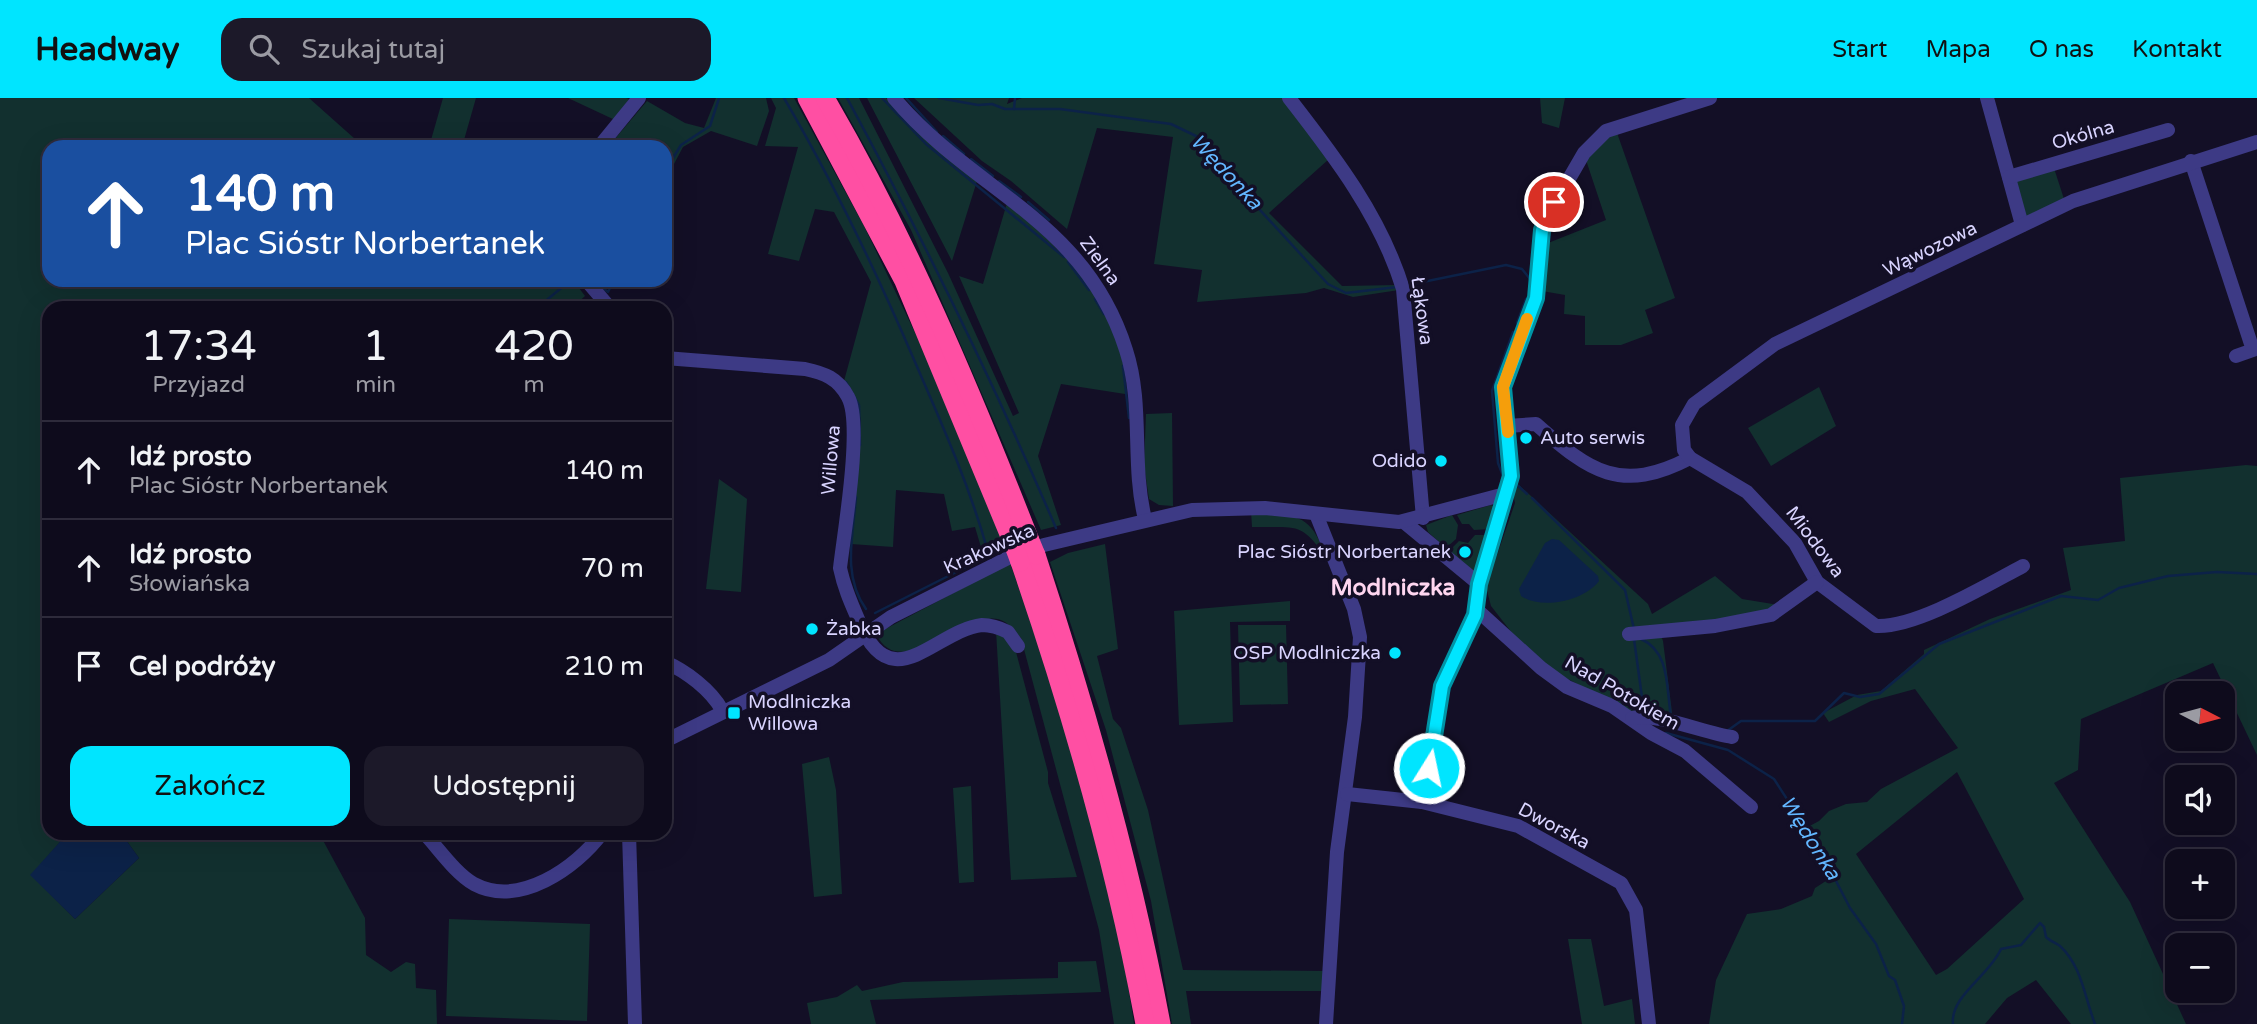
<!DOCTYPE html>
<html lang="pl">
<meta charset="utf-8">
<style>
:root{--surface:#0e0b1c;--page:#1c1929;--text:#f1f3f6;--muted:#9b9ba3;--line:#2e2b3b;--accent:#00e5ff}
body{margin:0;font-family:"Varela Round",sans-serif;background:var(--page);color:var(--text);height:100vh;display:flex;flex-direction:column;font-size:26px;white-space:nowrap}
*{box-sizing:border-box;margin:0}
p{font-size:23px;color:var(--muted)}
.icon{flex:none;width:38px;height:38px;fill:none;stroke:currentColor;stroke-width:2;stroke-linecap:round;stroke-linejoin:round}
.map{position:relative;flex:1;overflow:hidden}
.panel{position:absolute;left:42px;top:203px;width:630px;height:539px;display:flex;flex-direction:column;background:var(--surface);border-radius:21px;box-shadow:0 7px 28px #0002,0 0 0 2px var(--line)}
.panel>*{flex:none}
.guide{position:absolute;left:42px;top:42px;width:630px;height:147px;border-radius:21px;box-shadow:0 7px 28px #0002,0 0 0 2px var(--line);background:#1a4fa0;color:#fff;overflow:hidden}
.needle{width:46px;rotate:96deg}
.fabs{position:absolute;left:2165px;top:583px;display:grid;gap:14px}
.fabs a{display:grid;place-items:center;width:70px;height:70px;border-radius:14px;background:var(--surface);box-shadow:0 7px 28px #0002,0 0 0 2px var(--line);font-size:35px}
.pin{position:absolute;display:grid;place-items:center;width:60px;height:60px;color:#fff;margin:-30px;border:4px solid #fff;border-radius:50%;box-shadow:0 2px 7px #0007}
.me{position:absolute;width:77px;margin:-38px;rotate:10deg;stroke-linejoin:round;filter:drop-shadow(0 0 5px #0008)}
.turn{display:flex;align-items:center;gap:24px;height:147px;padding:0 28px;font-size:32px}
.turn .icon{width:91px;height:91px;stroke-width:2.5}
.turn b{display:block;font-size:49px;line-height:60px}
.eta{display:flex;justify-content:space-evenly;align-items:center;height:119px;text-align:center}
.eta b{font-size:42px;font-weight:600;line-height:49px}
.button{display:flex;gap:14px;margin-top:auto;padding:14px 28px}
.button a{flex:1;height:80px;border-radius:21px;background:var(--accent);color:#111;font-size:28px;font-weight:600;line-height:80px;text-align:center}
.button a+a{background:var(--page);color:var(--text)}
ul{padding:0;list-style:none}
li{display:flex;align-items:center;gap:21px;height:98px;padding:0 28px;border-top:2px solid var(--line)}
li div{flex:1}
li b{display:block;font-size:26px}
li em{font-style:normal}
header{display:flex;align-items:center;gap:42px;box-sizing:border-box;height:98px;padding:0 35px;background:var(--accent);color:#111}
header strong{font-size:33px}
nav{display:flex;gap:38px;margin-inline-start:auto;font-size:24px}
.search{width:490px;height:63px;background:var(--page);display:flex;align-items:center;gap:18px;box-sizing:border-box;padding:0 24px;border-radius:21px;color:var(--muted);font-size:26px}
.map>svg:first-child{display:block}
.green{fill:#12302f;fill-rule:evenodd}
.water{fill:#0c2248}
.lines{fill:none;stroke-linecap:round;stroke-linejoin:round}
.stream{stroke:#0c2248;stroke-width:2.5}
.minor{stroke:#3d3a85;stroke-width:14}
.highway{stroke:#ff4fa3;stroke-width:19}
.highway-bridge{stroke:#ff4fa3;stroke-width:19}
.route-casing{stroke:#0095a6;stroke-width:18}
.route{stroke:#00e5ff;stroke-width:12}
.slow{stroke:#f59e0b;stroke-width:12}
.poi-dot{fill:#00e5ff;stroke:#130f26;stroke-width:2.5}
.labels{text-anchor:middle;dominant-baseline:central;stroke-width:7;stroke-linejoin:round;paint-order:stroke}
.street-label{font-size:19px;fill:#d9d4ff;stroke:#130f26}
.poi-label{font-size:19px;fill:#d9d4ff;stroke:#130f26;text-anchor:start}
.water-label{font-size:21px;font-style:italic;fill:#62b6ff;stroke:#130f26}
.quarter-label{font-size:23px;font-weight:bold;fill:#ffd6f0;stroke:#130f26}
</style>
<header>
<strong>Headway</strong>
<div class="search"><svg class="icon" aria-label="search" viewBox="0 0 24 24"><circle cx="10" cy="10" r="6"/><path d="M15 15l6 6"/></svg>Szukaj tutaj</div>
<nav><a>Start</a><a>Mapa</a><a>O nas</a><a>Kontakt</a></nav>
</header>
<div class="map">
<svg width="2257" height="926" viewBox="0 0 2257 926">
<rect width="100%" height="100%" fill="#130f26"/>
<g class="green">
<path d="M0,0H309L364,49H49V182H573L585,198L572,210H49V735H68L31,777L75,821L139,760L121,735H319L365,820L366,857L391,874L406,864L415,866L416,890L436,892L437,926H0Z"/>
<path d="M443,0H476L462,49H429Z"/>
<path d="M568,0H626L629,1L615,22Z"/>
<path d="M716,0H766L769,13L757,48L711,33L683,49L665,83V49H608L647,3L685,25L704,30Z"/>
<path d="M771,0H794L864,128L928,262L1003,445L1002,452L983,456L975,429L952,433L944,396L896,392L893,449L851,446L861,324L858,306L844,283L871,184L834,114L815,111L799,163L768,156L798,49L765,48L776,10Z"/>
<path d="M838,0H859L948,175L1013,318L1019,315L959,178L983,186L1007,105C1064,153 1129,215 1125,296L1061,286L1038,358L1061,427L1041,432L911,132Z"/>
<path d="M867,0H886L921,37L977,83L952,163Z"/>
<path d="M914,0H1009L1007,6L1022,0H1283L1329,61L1269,115L1342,188L1398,187L1399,192L1353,199L1324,190L1306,195L1197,204L1202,172L1154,166L1173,39L1097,30L1067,131L1011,83L982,63Z"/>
<path d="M1540,0H1565L1559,30L1542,25Z"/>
<path d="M1616,32L1675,200L1645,212L1653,235L1621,247H1585V218L1564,216L1565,197L1542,193L1543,147L1606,122L1585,59Z"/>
<path d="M2053,67L2064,101L2024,122L2013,78Z"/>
<path d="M1819,289L1836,328L1771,368L1748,330Z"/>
<path d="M1172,315L1173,408L1159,407L1149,401L1144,367L1146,316Z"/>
<path d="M2246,367L2257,368V657L2213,565L2081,621L2078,672L2054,685L2130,804L2186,926H2071L2036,882L2007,900L1985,926H1709L1716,882L1747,816L1781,811L1812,798L1815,790L1829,781L1802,732L1819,723L1829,713L1846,706L1867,704L1881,691L1958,650L1915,591L1871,603L1829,624L1823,615L1857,597L1881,593L1924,556V552L1990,521L2071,492L2063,450L2125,443L2120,380ZM1957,674L2024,801L1947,871L1936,877L1856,756Z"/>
<path d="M719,381L747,401L741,494L706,491Z"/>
<path d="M1519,387L1648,506L1652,516L1715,478L1742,501L1779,507L1770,515L1658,529L1663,543L1673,622L1652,611L1628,613L1549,571L1516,540L1491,508L1486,489L1515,405L1513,395Z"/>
<path d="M1491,407L1495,409L1490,431L1474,432L1469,426H1462L1457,417Z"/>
<path d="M1251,413C1301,420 1309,413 1328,463C1301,422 1297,430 1252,429Z"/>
<path d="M1452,417L1458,427L1456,441L1446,450L1428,434L1426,427Z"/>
<path d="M1475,437H1488L1475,474L1449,453L1459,443L1468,445Z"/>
<path d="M1105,446L1118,551L1097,558L1113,621L1121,630L1148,712L1183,872L1325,873L1324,893H1186L1191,926H1172L1151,803L1106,632L1050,464L1068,455Z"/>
<path d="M1010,465C1063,615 1112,769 1134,926H1114L1099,832L1021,540C1016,535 1011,528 1005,524C971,502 903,590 876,536Z"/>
<path d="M1290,503V523L1230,524L1233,624L1179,627L1174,513Z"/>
<path d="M1238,527H1286L1288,606L1240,607Z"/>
<path d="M996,533L1010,541L1016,554L1048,674V685L1077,779L1011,782Z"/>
<path d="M829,659L836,692L842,796L814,799L802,666Z"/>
<path d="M971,688L974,784L959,785L953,690Z"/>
<path d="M449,821L590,826L587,923L446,918Z"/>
<path d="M1568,841H1591L1604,908L1632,901L1635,926H1582Z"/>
<path d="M1096,863L1101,894L870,902L876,926H811L807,905L837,899L857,887L862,893L903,884L1058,880V864Z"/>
</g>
<g class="water">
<path d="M1552,441L1559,442L1598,478L1599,483C1584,503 1541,512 1521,498L1519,491L1545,445Z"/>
<path d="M68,735H121L139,760L75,821L30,777Z"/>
</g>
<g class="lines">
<g class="stream">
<path d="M784,0C834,85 876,173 915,264C942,326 970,389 988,454"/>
<path d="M847,0C923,141 993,283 1056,430"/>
<path d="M882,0L926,46L1064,159"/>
<path d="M906,0L937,34"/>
<path d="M939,0L978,7L992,6L1005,11H1060L1171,26L1196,38L1224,67L1226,75L1328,186L1346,195L1397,189"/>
<path d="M1014,11L1015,0"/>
<path d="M943,38L964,56"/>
<path d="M971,61L993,78"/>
<path d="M665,73L681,47L710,28L719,0"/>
<path d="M999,83L1021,99"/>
<path d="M1028,104L1049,122"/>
<path d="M1068,164L1089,192"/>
<path d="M599,187L608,194L614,182"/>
<path d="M1408,187L1506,167L1522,171L1530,181"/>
<path d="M1095,201L1104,216"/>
<path d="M537,210L571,182"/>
<path d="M1517,225L1526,201"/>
<path d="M1123,268L1129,320"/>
<path d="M846,284L859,307L860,347"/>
<path d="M1503,378L1498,365L1492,293L1513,234"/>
<path d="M1515,385L1527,396"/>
<path d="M856,399C853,437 842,478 866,511"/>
<path d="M1532,400L1625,492L1634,531"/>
<path d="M875,515L982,461"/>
<path d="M1634,541L1644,614"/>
<path d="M1641,541C1671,554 1666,592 1671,618"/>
<path d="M1727,633L1741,623H1815L1844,595L1860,599L1879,596L1939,546L2061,498L2098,502L2119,490L2168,478L2217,474L2257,476"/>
<path d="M1666,635L1728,652L1774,681L1820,752L1850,810L1876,846L1889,878L1895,882L1904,908L1902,926"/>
<path d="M1953,926C1950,898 1989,878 2001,851L2021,847L2040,825L2044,829L2046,839C2050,843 2056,845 2060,848C2082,868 2085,901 2095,926"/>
</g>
<g class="minor">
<path d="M894,0C974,95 1085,121 1126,252C1144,307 1131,365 1145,421"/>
<path d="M1289,0C1335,59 1381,119 1403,191L1423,420"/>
<path d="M1987,0L2022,127"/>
<path d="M599,49L639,0"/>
<path d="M2191,63L2253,252L2236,258"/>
<path d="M2009,79L2168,32"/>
<path d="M586,182L610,210"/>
<path d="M665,260L805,271C824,275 838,280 848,299C863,326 844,435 840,470C844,489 850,503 858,521C891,605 935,532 982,527C991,527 1000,530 1008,534L1018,548"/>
<path d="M1507,328L1536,326C1590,374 1621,396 1690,360"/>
<path d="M1316,416L1354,511L1360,539L1355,619L1337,754L1326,926"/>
<path d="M1404,424L1479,486"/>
<path d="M2023,468C1987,487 1916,530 1876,528L1817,484L1795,445L1747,394L1690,360L1684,352L1682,327L1694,306L1775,246L2073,103L2257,44"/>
<path d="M1476,511L1541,570L1567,589L1612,608L1651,635L1685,653L1751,709"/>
<path d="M1629,536L1715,528L1771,517L1817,484"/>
<path d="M665,564C686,573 711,592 722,612"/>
<path d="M1632,620C1654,614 1705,635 1732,639"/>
<path d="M665,643L829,562L891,519L1008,460L1044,447L1192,412L1265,410L1399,424L1505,396"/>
<path d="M1347,696L1422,704"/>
<path d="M424,735C439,751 455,775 474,786C519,810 576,770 602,735"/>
<path d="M629,735L635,926"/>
<path d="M1649,926L1636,812L1621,785L1518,728L1422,704L1442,588L1475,517L1479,486L1511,378L1503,289L1536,200L1538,158L1548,117L1584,55L1606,33L1710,0"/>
</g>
<g class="highway">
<path d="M807,0L904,183L1014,448"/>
<path d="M825,0C907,140 970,290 1029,440"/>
<path d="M1036,457C1087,612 1131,766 1161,926"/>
<path d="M1020,464C1072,615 1116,769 1145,926"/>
</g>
<g class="highway-bridge">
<path d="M1029,440L1036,457"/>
<path d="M1014,448L1020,464"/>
</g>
</g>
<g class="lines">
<g class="route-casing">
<path id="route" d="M1429,670L1442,588L1475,517L1479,486L1511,378L1503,289L1536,200L1542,132L1554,104"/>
</g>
<use href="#route" class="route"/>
<path class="slow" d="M1508,334L1503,289L1527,221"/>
</g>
<g class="poi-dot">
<circle cx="1526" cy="340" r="7"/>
<circle cx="1441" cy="363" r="7"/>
<circle cx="1465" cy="454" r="7"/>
<circle cx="812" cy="531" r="7"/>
<circle cx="1395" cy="555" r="7"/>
<rect x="727" y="608" width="14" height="14" rx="3.5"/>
</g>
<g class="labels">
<g class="street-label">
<text transform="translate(2083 37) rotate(-16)">Okólna</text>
<text transform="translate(1930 151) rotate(-26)">Wąwozowa</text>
<text transform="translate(1100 163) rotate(54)">Zielna</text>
<text transform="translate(1422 213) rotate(82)">Łąkowa</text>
<text transform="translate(831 362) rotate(-85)">Willowa</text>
<text transform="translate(1815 444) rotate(53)">Miodowa</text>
<text transform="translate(989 451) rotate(-24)">Krakowska</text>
<text transform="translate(1622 595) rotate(30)">Nad Potokiem</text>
<text transform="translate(1554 728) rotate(28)">Dworska</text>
</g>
<g class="poi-label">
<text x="1540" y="340">Auto serwis</text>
<text x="1427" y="363" text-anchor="end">Odido</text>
<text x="1451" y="454" text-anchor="end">Plac Sióstr Norbertanek</text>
<text x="826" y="531">Żabka</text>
<text x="1381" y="555" text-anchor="end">OSP Modlniczka</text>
<text x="748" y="604">Modlniczka<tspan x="748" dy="22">Willowa</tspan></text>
</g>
<g class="water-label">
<text transform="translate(1226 74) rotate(47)">Wędonka</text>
<text transform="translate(1810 740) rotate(58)">Wędonka</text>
</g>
<g class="quarter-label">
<text x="1393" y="490">Modlniczka</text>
</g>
</g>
</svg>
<div class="fabs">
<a><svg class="needle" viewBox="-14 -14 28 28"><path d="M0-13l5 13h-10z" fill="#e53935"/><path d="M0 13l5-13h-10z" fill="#9b9ba3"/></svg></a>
<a><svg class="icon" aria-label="sound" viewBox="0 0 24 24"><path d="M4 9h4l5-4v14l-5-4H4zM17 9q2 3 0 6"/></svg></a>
<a>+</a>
<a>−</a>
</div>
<div class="pin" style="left:1554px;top:104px;background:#d93025"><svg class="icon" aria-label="arrive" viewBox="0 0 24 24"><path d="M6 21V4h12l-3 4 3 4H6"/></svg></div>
<svg class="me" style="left:1429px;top:670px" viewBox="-20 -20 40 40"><circle r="17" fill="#00e5ff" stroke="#fff" stroke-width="3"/><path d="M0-11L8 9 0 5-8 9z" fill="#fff"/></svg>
<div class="guide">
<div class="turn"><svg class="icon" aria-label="ahead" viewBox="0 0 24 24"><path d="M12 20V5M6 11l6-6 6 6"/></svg><div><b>140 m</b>Plac Sióstr Norbertanek</div></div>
</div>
<section class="panel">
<div class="eta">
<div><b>17:34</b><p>Przyjazd</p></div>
<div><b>1</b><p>min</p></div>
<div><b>420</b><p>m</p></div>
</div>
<ul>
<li><svg class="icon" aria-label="ahead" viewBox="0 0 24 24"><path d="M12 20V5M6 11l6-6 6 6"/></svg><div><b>Idź prosto</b><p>Plac Sióstr Norbertanek</p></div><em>140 m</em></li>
<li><svg class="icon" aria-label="ahead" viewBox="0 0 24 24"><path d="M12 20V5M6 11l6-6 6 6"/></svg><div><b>Idź prosto</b><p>Słowiańska</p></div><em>70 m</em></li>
<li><svg class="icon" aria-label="arrive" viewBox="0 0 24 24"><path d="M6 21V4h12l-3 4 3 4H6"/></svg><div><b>Cel podróży</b></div><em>210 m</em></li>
</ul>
<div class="button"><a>Zakończ</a><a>Udostępnij</a></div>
</section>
</div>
